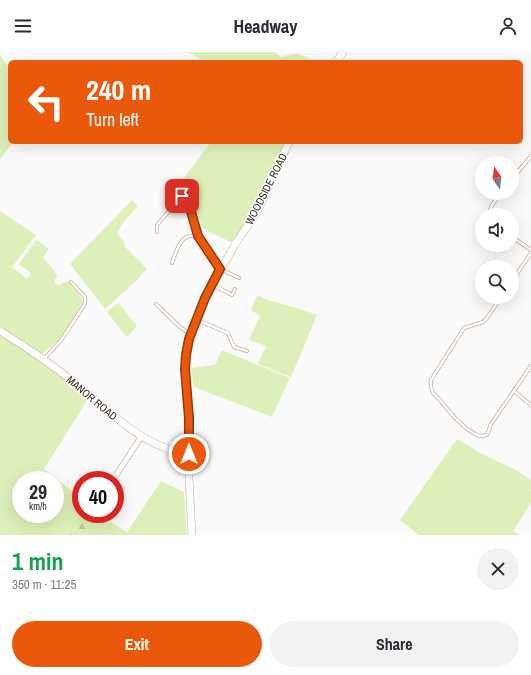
<!DOCTYPE html>
<meta charset="utf-8">
<style>
:root{--surface:#fff;--page:#f2f2f3;--text:#2b2b33;--muted:#7c7c81;--accent:#ea580c}
body{margin:0;font-family:"Archivo Narrow",sans-serif;background:var(--page);color:var(--text);height:100vh;display:flex;flex-direction:column;font-size:15px;white-space:nowrap}
*{box-sizing:border-box;margin:0}
p{font-size:13px;color:var(--muted)}
.icon{flex:none;width:22px;height:22px;fill:none;stroke:currentColor;stroke-width:2;stroke-linecap:round;stroke-linejoin:round}
.map{position:relative;height:483px;overflow:hidden}
.sheet{display:flex;flex-direction:column;background:var(--surface);flex:1}
.sheet>*{flex:none}
.hud{position:absolute;left:8px;top:8px;width:515px;height:84px;border-radius:6px;box-shadow:0 4px 16px #0002;background:#ea580c;color:#fff;overflow:hidden}
.needle{width:26px;rotate:346deg}
.fabs{position:absolute;left:475px;top:104px;display:grid;gap:8px}
.fabs a{display:grid;place-items:center;width:44px;height:44px;border-radius:50%;background:var(--surface);box-shadow:0 4px 16px #0002;font-size:20px}
.speed{position:absolute;left:12px;top:419px;display:flex;gap:8px;font-size:20px;font-weight:700;text-align:center}
.speed>*{display:grid;place-content:center;width:52px;height:52px;border-radius:50%;background:var(--surface);box-shadow:0 4px 16px #0002;line-height:1}
.speed small{font-size:10px;font-weight:400}
.speed .limit{border:6px solid #d22;background:#fff;color:#111}
.pin{position:absolute;display:grid;place-items:center;width:34px;height:34px;color:#fff;margin:-17px;border-radius:8px;box-shadow:0 2px 6px #0006}
.me{position:absolute;width:44px;margin:-22px;rotate:0deg;stroke-linejoin:round;filter:drop-shadow(0 0 3px #0008)}
.turn{display:flex;align-items:center;gap:14px;height:84px;padding:0 12px;font-size:18px}
.turn .icon{width:52px;height:52px;stroke-width:2.5}
.turn b{display:block;font-size:28px;line-height:34px}
.round{display:grid;place-items:center;flex:none;width:42px;height:42px;border-radius:21px;background:var(--page)}
.summary{display:flex;align-items:center;justify-content:space-between;height:68px;padding:0 12px}
h1{font-size:24px;font-weight:700;line-height:30px;color:#1e9e55}
.action{display:flex;gap:8px;margin-top:auto;padding:8px 12px}
.action a{flex:1;height:46px;border-radius:24px;background:var(--accent);color:#fff;font-size:16px;font-weight:700;line-height:46px;text-align:center}
.action a+a{background:var(--page);color:var(--text)}
header{display:flex;justify-content:space-between;align-items:center;height:52px;padding:0 12px;background:var(--surface);font-size:18px;font-weight:700}
.map>svg:first-child{display:block}
.green{fill:#def0b9;fill-rule:evenodd}
.forest{fill:url(#forest-firs)}
.lines{fill:none;stroke-linecap:round;stroke-linejoin:round}
.service-casing{stroke:#c9a99a;stroke-width:4}
.minor-casing{stroke:#c9a99a;stroke-width:6}
.tertiary-casing{stroke:#c9a99a;stroke-width:8}
.service{stroke:#fff;stroke-width:2.5}
.minor{stroke:#fff;stroke-width:5}
.tertiary{stroke:#fff;stroke-width:7}
.route-casing{stroke:#983908;stroke-width:10}
.route{stroke:#ea580c;stroke-width:7}
.labels{text-anchor:middle;dominant-baseline:central;stroke-width:3;stroke-linejoin:round;paint-order:stroke}
.street-label{font-size:11px;fill:#372a24;stroke:#fff}
</style>
<header><svg class="icon" aria-label="menu" viewBox="0 0 24 24"><path d="M4 6h16M4 12h16M4 18h16"/></svg>Headway<svg class="icon" aria-label="person" viewBox="0 0 24 24"><circle cx="12" cy="8" r="4"/><path d="M4 21q1-7 8-7t8 7"/></svg></header>
<div class="map">
<svg width="531" height="483" viewBox="0 0 531 483">
<defs>
<pattern id="forest-firs" width="22" height="20" patternUnits="userSpaceOnUse"><rect width="22" height="20" fill="#def0b9"/><path d="M5 1l3.5 6h-7zM16 11l3.5 6h-7z" fill="#bfce9f"/></pattern>
</defs>
<rect width="100%" height="100%" fill="#fafafa"/>
<g class="green">
<path d="M189,0H275L280,5C299,0 298,0 314,10H204Z"/>
<path d="M0,3L10,18V90H14L0,107Z"/>
<path d="M211,90H285L250,166L231,190L203,177L192,148L178,134Z"/>
<path d="M132,148L138,154L125,168L117,181L124,190L125,195L147,217L136,229L105,257L70,212Z"/>
<path d="M0,159L36,183L12,215L27,227L31,221L19,212L36,188L49,197L43,205L58,224L55,227V231L57,233H60L63,230L68,229L81,245L83,251L60,287L42,302L0,274Z"/>
<path d="M257,243L268,248L300,257L317,263L291,325L258,312L266,294L249,288L260,264L251,258Z"/>
<path d="M118,251L137,274L127,285L107,260Z"/>
<path d="M0,283L46,313L88,347L44,417L81,446V462H84L70,483H0ZM21,428H55V462H21Z"/>
<path d="M222,298L290,326L272,365L194,335L191,316L215,313Z"/>
<path d="M457,387L482,402L516,418L531,428V437L530,439H531V451L513,479L520,483H419L400,468Z"/>
<path d="M161,429L184,440L187,483H88C95,477 103,472 112,471L127,480Z"/>
</g>
<path class="forest" d="M84,462H98L112,471L105,472L94,478L88,483H70Z"/>
<g class="lines">
<g class="service-casing">
<g id="service">
<path d="M512,127L531,104"/>
<path d="M175,136L184,146L190,156L199,184"/>
<path d="M488,163L492,153L501,141"/>
<path d="M157,180V173L182,144"/>
<path d="M512,185L531,198"/>
<path d="M172,211C177,198 180,180 198,184"/>
<path d="M223,218L239,226"/>
<path d="M512,229L531,201"/>
<path d="M212,233L227,240L232,243L235,237"/>
<path d="M501,245L487,266L483,270L464,276L431,328C430,333 431,336 433,341L440,348L453,364L466,376L475,382L480,384L487,383L491,372L531,314"/>
<path d="M156,252L180,275L190,282"/>
<path d="M197,268L228,281L234,295L247,299"/>
<path d="M44,307L62,287L85,252V245L71,230"/>
<path d="M514,339L531,353"/>
</g>
</g>
<g class="minor-casing">
<g id="minor">
<path d="M199,184L220,217"/>
<path d="M113,428L141,385"/>
</g>
</g>
<g class="tertiary-casing">
<g id="tertiary">
<path d="M336,10L343,0"/>
<path d="M0,279C26,295 51,312 75,331C104,353 128,381 163,395C171,399 179,402 189,402"/>
<path d="M192,483L189,426V366L185,309L188,292L205,246L212,233L236,191L257,160L289,90"/>
</g>
</g>
<use href="#service" class="service"/>
<use href="#minor" class="minor"/>
<use href="#tertiary" class="tertiary"/>
</g>
<g class="lines">
<g class="route-casing">
<path id="route" d="M182,144L190,156L198,184L220,217L205,246L189,287L186,303L185,317L189,366V402"/>
</g>
<use href="#route" class="route"/>
</g>
<g class="labels">
<g class="street-label">
<text transform="translate(266 137) rotate(-63)">WOODSIDE ROAD</text>
<text transform="translate(92 346) rotate(40)">MANOR ROAD</text>
</g>
</g>
</svg>
<div class="fabs">
<a><svg class="needle" viewBox="-14 -14 28 28"><path d="M0-13l5 13h-10z" fill="#e53935"/><path d="M0 13l5-13h-10z" fill="#7c7c81"/></svg></a>
<a><svg class="icon" aria-label="sound" viewBox="0 0 24 24"><path d="M4 9h4l5-4v14l-5-4H4zM17 9q2 3 0 6"/></svg></a>
<a><svg class="icon" aria-label="search" viewBox="0 0 24 24"><circle cx="10" cy="10" r="6"/><path d="M15 15l6 6"/></svg></a>
</div>
<div class="speed"><div>29<small>km/h</small></div><div class="limit">40</div></div>
<div class="pin" style="left:182px;top:144px;background:#d93025"><svg class="icon" aria-label="arrive" viewBox="0 0 24 24"><path d="M6 21V4h12l-3 4 3 4H6"/></svg></div>
<svg class="me" style="left:189px;top:402px" viewBox="-20 -20 40 40"><circle r="17" fill="#ea580c" stroke="#fff" stroke-width="3"/><path d="M0-11L8 9 0 5-8 9z" fill="#fff"/></svg>
<div class="hud">
<div class="turn"><svg class="icon" aria-label="left" viewBox="0 0 24 24"><path d="M17 20v-9H6M10 6l-5 5 5 5"/></svg><div><b>240 m</b>Turn left</div></div>
</div>
</div>
<section class="sheet">
<div class="summary"><div><h1>1 min</h1><p>350 m · 11:25</p></div><a class="round"><svg class="icon" aria-label="close" viewBox="0 0 24 24"><path d="M6 6l12 12M18 6L6 18"/></svg></a></div>
<div class="action"><a>Exit</a><a>Share</a></div>
</section>
